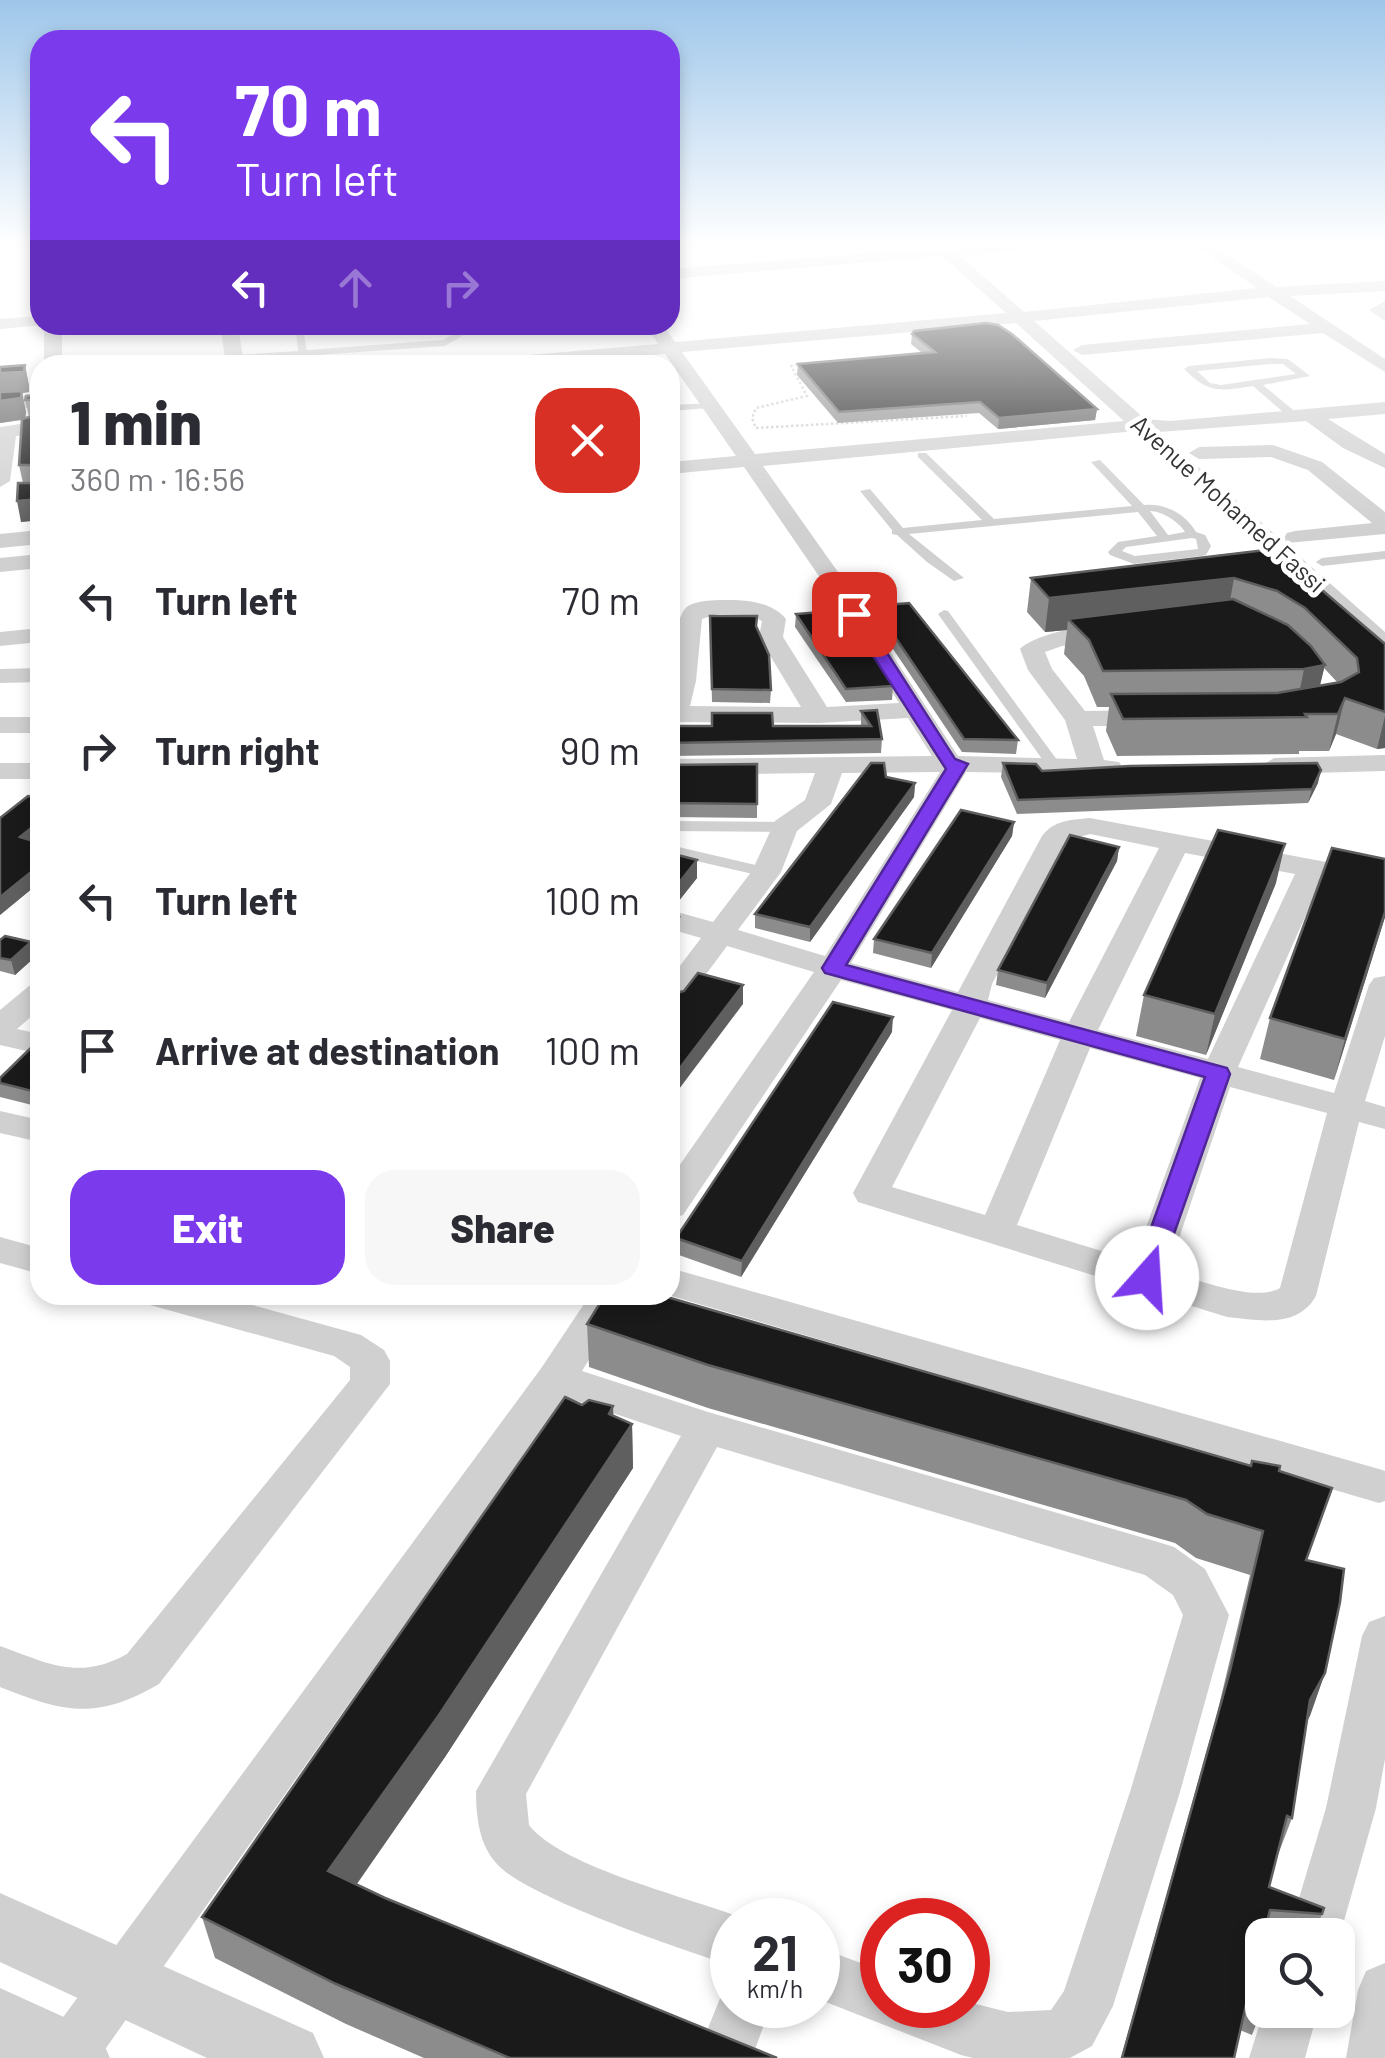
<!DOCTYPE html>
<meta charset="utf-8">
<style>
:root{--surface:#fff;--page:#f7f7f7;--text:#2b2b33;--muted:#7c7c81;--accent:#7c3aed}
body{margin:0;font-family:Barlow,sans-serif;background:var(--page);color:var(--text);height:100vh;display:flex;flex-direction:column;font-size:38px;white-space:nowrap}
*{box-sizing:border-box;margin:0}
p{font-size:32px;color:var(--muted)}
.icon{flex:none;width:55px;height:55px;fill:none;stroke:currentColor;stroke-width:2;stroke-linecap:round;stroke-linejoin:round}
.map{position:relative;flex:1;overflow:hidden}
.panel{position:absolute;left:30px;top:355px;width:650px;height:950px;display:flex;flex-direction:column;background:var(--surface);border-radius:30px;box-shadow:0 5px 15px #0003}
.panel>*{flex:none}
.banner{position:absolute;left:30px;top:30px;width:650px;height:305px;border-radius:30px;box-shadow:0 5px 15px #0003;background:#7c3aed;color:#fff;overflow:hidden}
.controls{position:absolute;left:1245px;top:1918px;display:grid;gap:20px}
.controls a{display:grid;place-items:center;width:110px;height:110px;border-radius:20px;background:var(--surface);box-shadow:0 5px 15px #0003;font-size:50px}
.speed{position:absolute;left:710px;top:1898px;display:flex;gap:20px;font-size:50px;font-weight:700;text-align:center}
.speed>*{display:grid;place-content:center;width:130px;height:130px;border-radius:50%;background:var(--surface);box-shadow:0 5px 15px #0003;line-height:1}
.speed small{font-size:25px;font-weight:400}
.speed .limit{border:15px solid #d22;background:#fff;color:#111}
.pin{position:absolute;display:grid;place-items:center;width:85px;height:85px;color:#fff;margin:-42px;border-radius:20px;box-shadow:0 5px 15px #0006}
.me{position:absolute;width:110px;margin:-55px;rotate:19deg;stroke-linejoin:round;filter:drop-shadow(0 0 8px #0008)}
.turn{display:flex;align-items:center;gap:35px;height:210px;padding:0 40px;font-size:45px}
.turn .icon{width:130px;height:130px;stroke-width:2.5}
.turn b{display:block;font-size:70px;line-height:85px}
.lanes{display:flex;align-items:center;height:95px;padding:0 40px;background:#0003;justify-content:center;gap:50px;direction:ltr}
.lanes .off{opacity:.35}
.round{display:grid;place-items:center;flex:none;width:105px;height:105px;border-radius:30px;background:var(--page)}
.head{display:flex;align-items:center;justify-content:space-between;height:170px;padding:0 40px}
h1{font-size:60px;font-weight:800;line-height:75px}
.button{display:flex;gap:20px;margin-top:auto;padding:20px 40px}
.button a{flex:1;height:115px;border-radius:30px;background:var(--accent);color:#fff;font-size:40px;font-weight:800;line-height:115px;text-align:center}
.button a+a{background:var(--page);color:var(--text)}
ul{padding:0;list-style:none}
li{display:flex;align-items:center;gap:30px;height:150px;padding:0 40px}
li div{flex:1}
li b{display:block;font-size:38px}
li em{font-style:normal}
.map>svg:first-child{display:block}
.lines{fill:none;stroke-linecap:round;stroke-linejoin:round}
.path{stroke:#cdcdcd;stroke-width:2.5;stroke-dasharray:2.5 2.5;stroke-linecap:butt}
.service{fill:#d0d0d0;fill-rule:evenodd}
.minor{fill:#d0d0d0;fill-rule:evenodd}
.tertiary{fill:#d0d0d0;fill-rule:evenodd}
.wall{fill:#8c8c8c;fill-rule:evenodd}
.shaded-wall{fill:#5f5f5f}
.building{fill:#1a1a1a;stroke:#5f5f5f;stroke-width:2.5}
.route{fill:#7c3aed;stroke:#51269a;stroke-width:2.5}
.labels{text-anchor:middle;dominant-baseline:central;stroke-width:10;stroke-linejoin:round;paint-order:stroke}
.far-street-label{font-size:25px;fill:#333;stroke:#fff}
</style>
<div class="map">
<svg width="1385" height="2058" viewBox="0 0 1385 2058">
<rect width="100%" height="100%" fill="#fff"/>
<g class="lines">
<g class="path">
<path d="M755,426L752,418L756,408L807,396L791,366L852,360"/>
<path d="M756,428L967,416"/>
</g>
<g class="service">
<path d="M332,325H355L304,335L307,350L443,340L465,327L540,325L535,328L467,333L445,346L234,361L229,358L234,355L298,351L296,331Z"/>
<path d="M1270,358L1288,359L1310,376L1263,385L1298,414V418H1290L1253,386C1220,391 1209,394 1184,369L1189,366ZM1270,364H1283L1296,374L1221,385L1210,383L1197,371Z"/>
<path d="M713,403V407L709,408L670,411V405Z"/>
<path d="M918,453H926L994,519L1132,506L1091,462L1100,460L1144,505C1165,503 1186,514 1196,532L1205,535L1211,546L1206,555L1202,556L1134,564L1110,555L1108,552L1118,542L1157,536L1138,512L909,534L964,578L954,581L927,562L897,535L892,534V530L860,491L870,489L903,528L982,520L918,457ZM1150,511C1162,511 1179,522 1185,532L1168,535ZM1192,538L1196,539L1198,549L1135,556L1122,551L1126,547Z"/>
<path d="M1385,551V559L1322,566L1316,562L1322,558Z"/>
<path d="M944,610L948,611L1060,764V770H1050L938,614Z"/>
<path d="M670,821L785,822L793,827L785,832L670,831Z"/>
<path d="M670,845L772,869L774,872L766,877L670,855Z"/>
</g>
<g class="minor">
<path d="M929,243L950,246L1052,243L1044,248L959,255L1024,312L1257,288L1192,243H1210L1276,287L1385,281V291L1290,296L1385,359V372L1323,333L1082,355L1073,350L1082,345L1310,324L1269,297L1034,321L1145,419L1170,421L1385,402V414L1328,419L1385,454V468L1343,448L1306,421L1159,432L1385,632V652L1376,650L1136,431L763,466L845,582L958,756L1077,759L1065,720L1028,670L1020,649C1035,633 1106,618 1122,633L1118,638L1062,646L1045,652L1052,669L1085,711L1148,710L1161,718L1148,726H1093L1104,760L1119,762L1123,768L1119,774L966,772L851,963L958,992L1042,836C1054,820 1071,820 1090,818L1385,873V891L1322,879L1238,1067L1334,1093L1369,985L1374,978L1385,976V1036L1365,1101L1385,1107V1129L1359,1122L1316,1296C1297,1329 1259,1320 1227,1317L858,1202L853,1193L952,1010L841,980L683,1215L670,1219V1179L814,972L727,946L681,1008L670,1011V979L701,938L670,929V910L713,922L752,871L775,821L805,800L815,773L670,775V759L932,756L908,718L819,723L670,722C670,699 670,618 688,606C700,599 721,600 735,600C754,601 774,604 786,619L783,637L827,707L899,703L823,582L744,467L670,474V462L736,456L665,354L532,365H460L469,360L658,344L645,325H663L675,342L1006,313L942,256L670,279V269L933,248ZM1016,323L1124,421L755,454L682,352ZM718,614L749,615L762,621L759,637L801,707L690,706L696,681L702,619ZM940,772L825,956L738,930L781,872L797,831L831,804L842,773ZM1090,834L1159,848L1069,1022L988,1000L992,984L1068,840ZM1185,853L1295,874L1208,1059L1098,1030ZM980,1018L1060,1040L985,1215L892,1187ZM1090,1048L1200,1078L1134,1261L1017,1225ZM1230,1087L1327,1113L1280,1288C1255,1303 1196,1279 1168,1271Z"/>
<path d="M1385,301V321L1369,310Z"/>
<path d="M40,316V325H44L0,329V319Z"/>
<rect x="44" y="325" width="18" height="40"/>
<path d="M220,325H238L244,365H226Z"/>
<path d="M40,395V407L0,410V398Z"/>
<path d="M40,421V433L16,436L10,481L0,487V427Z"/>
<path d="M1273,445L1322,462L1385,512V534L1287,543L1284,538L1287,533L1295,531L1372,523L1308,470L1271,457L1199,459L1189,453L1199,447Z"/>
<path d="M40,530V544L0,548V534Z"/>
<path d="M40,554V568L0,572V558Z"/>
<path d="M40,628V642L0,646V632Z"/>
<path d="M40,668V682L0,683V669Z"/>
<rect x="0" y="717" width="40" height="16"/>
<path d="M1385,755V771L1274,774L1261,766L1274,758Z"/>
<rect x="0" y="763" width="40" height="16"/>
<path d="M40,983V1009L17,1029L40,1034V1054L0,1045V1010L29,986Z"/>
<path d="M0,1111L40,1120V1142L0,1133Z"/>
<path d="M0,1237L40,1248V1274L0,1263Z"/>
<path d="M670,1268L1379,1469L1385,1471V1501L1379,1503L668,1295Z"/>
<path d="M145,1295H216L361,1335L384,1350L390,1361V1384L159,1684C97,1720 65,1713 0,1687V1646C47,1663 79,1681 127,1654L350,1380V1367L334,1356L150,1305Z"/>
<path d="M590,1295H629L582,1371L708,1412L1158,1542L1174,1547L1205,1569L1229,1615L1180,1792L1113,2006L1092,2046L1070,2058H973L961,2055L818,1999V1947L882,1971V2005L968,2002L1008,2012L1051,2010L1064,1991L1130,1792L1183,1615L1173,1595L1145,1575L717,1447L526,1794L529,1825C562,1868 693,1898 747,1920H732V1966C684,1950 527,1898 497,1864C479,1845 476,1816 476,1791L681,1436L565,1397L99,2058H38L47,2039L542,1367Z"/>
<path d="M1385,1616V1759L1376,1808L1340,1935L1338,1941V1935H1288L1326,1808L1362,1636L1369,1622Z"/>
<path d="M1385,1963V2058H1346L1358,1990L1366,1971Z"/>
<path d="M732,1983V2005H771L752,2058H696L725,1986Z"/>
<path d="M1264,2010H1318L1305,2058H1249Z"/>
</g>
<g class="tertiary">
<path d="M0,1893L313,2033L324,2058H207L0,1962Z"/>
<path d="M0,1988L99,2033L110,2058H0Z"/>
</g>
</g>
<g class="wall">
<path d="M912,334L1097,409L1095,420L998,429L979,413L838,423L797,375L798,364L922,353L911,344Z"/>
<path d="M25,365L29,386V392L22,393L26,412L25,418L29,417L25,400L40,395V520L21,522L23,483L19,465L22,420L0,423V373Z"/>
<path d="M1274,549L1385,644V748L1377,749L1336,734L1329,751H1299V754L1117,756L1106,731L1109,707H1097L1084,676L1064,654L1067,630L1045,632L1027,612L1031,578ZM1324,668L1338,683L1320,686Z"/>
<path d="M874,606L1018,740L1016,754L962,752L873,619Z"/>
<path d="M796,614L893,686L892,700L846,702L795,627Z"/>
<path d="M710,616L757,628L771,690L770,703L712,702Z"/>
<path d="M861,711L882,739L881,753L670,756V726H861Z"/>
<path d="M1003,763L1042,771L1318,783L1308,803L1017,814L1001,777Z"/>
<path d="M757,764V818L670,817V765Z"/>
<path d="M886,777L915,783L914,797L810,942L755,928V914Z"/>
<path d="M40,793V838L35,842L40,843V889L34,887L0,915L35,797Z"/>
<path d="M1014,822L1012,836L931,968L873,953L874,939Z"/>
<path d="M1119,847L1117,861L1045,998L996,985L998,970Z"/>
<path d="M670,853L697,878L674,907H670Z"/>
<path d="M1385,859V917L1334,1080L1260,1059L1270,1018Z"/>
<path d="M1276,883L1206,1055L1136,1036L1144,995Z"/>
<path d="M0,940L35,957L15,975L0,971Z"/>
<path d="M892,1032L741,1277L676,1254V1238Z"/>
<path d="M40,1044V1107L0,1097V1078Z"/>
<path d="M587,1324L1251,1466L1279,1471L1307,1560L1325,1673L1307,1721L1292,1818L1276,1860L1269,1887L1322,1914L1314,1935H1262V1952H1259L1256,1964L1262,1972V2009L1252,2035L1240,2030L1234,2058H1121L1217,1714L1250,1575L1196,1558L1175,1543L708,1408L589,1367Z"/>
<path d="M614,1416L632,1424L633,1468L445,1757L357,1884L385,1898L777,2058H424L346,2024L215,1958L202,1917Z"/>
</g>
<g class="shaded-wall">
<path d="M25,365L29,386V392L22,393L26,412L25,419L0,423V373Z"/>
<path d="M1097,409L1095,420L998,429L999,418Z"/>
<path d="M40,499V520L21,522L17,501Z"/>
<path d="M1234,578L1228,612L1068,619L1067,630L1045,632L1049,598Z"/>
<path d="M1325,665L1316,700L1297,705L1304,669Z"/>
<path d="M1345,698L1336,734L1329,751L1338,714Z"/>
<path d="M1385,716V748L1377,749Z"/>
<path d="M1321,770L1318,783L1308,803L1312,789Z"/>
<path d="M915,783L914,797L810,942V927Z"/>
<path d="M40,821V838L23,851L20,837Z"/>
<path d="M1014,822L1012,836L931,968L932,953Z"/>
<path d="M1285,844L1276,883L1206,1055L1215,1014Z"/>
<path d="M1119,847L1117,861L1045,998L1047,983Z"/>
<path d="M697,860V878L674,907V889Z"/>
<path d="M30,873L34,887L0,915V897Z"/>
<path d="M1385,912V917L1334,1080L1345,1039Z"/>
<path d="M679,917V936L670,947V928Z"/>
<path d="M31,942L35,957L15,975L11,960Z"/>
<path d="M743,985V1004L670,1101V1081Z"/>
<path d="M893,1017L892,1032L741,1277L742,1261Z"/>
<path d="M613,1406L615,1449L632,1424L633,1468L445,1757L337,1912L328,1871Z"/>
<path d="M1325,1673L1310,1716L1295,1743L1310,1700Z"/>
</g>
<g class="building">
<path d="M986,323L998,325L1012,334L1097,409L999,418L980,402L839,412L798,364L935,352L912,334L914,331Z"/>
<path d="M25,365L24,372L0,373V367Z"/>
<path d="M22,391L21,398L0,401V392Z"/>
<path d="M40,395V499L17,501L18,483H35L39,480L38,465H19L22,419L40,414L38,399L25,400L26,396Z"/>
<path d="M1274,549L1385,644V712L1345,698L1338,714H1305L1307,717L1123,719L1111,694L1277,693L1341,682L1359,672L1357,658L1305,608L1277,591L1234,578L1049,598L1031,578Z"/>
<path d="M1233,599L1288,625L1311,646L1325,665L1304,669L1103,671L1089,640L1068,619Z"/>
<path d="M909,603L1018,740L964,739L874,606Z"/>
<path d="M845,610L893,686L846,689L796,614Z"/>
<path d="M710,616H757L756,626L769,655L771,690L712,689Z"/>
<path d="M877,710L882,739L670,743V726H712V713H772L773,726H871L861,711Z"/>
<path d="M871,763H884L886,777L915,783L810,927L755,914Z"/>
<path d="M1003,763L1036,764L1042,771L1130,766L1317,763L1321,770L1312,789L1018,800Z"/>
<path d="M757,764V804L670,803V765Z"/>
<path d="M40,793V821L20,837L40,843V876L30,873L0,897V818L28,796L35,797Z"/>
<path d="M961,810L1014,822L932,953L874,939Z"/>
<path d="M1218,830L1285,844L1215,1014L1144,995Z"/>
<path d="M1070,835L1119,847L1047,983L998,970Z"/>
<path d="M1332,848L1385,859V912L1345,1039L1270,1018Z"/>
<path d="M670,853L697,860L674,889H670Z"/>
<path d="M670,913L679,917L670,928Z"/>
<path d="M5,936L31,942L11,960L0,958V940Z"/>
<path d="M698,973L743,985L670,1081V995L684,991Z"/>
<path d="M833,1002L893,1017L742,1261L676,1238Z"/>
<path d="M36,1043L40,1044V1093L0,1083V1078Z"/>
<path d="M605,1295H660L1251,1466L1252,1461L1280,1466L1279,1471L1332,1488L1306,1560L1344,1569L1340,1602L1325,1673L1310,1700L1292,1818L1287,1816L1269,1887L1324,1908L1322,1914L1270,1910L1256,1964L1262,1972V1992L1250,1987L1234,2058H1122L1230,1671L1263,1531L1207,1514L1186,1500L708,1365L587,1324Z"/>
<path d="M565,1397L582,1405L589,1400L613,1406L609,1414L632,1424L439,1715L328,1871L385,1898L777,2058H510L336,1984L202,1917Z"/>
</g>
<linearGradient id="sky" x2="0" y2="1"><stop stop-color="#9ec6ea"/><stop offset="0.46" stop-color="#fff"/><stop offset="1" stop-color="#fff" stop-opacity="0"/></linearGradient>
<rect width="1385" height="531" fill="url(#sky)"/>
<path class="route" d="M854,609L862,614L955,759L968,764L846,965L1227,1068L1230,1074L1156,1285H1137L1133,1278L1205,1077L825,973L822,968L946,769L846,614Z"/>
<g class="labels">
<g class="far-street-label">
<text transform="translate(1229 503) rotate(42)">Avenue Mohamed Fassi</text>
</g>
</g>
</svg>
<div class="controls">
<a><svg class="icon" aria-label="search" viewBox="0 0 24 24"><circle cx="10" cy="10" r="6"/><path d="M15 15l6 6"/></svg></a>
</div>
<div class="speed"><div>21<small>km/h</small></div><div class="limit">30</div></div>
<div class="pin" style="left:854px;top:614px;background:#d93025"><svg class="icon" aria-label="arrive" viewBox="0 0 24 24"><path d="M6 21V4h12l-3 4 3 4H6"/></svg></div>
<svg class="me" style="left:1147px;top:1278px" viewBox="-20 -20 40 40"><circle r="19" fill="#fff"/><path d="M0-13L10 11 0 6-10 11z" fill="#7c3aed"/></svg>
<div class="banner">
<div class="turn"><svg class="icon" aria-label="left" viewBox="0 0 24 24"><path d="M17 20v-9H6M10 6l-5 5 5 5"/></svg><div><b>70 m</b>Turn left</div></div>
<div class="lanes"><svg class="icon" aria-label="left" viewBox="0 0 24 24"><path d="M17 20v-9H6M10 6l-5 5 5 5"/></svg><svg class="icon off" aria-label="ahead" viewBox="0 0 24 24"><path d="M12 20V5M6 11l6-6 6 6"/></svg><svg class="icon off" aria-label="right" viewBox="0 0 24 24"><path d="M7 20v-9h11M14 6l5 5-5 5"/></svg></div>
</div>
<section class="panel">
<div class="head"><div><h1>1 min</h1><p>360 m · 16:56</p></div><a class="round" style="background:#d93025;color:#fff"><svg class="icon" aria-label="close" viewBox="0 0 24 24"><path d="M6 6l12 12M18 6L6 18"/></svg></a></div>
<ul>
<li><svg class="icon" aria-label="left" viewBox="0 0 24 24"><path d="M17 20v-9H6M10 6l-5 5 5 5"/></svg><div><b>Turn left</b></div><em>70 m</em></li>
<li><svg class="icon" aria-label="right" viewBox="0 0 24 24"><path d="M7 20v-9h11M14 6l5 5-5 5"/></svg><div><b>Turn right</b></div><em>90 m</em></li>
<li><svg class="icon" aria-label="left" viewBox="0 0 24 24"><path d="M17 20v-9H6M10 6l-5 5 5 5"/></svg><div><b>Turn left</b></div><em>100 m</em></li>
<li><svg class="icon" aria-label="arrive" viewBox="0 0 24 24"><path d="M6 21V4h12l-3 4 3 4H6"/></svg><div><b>Arrive at destination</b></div><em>100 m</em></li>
</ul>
<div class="button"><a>Exit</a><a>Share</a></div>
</section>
</div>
